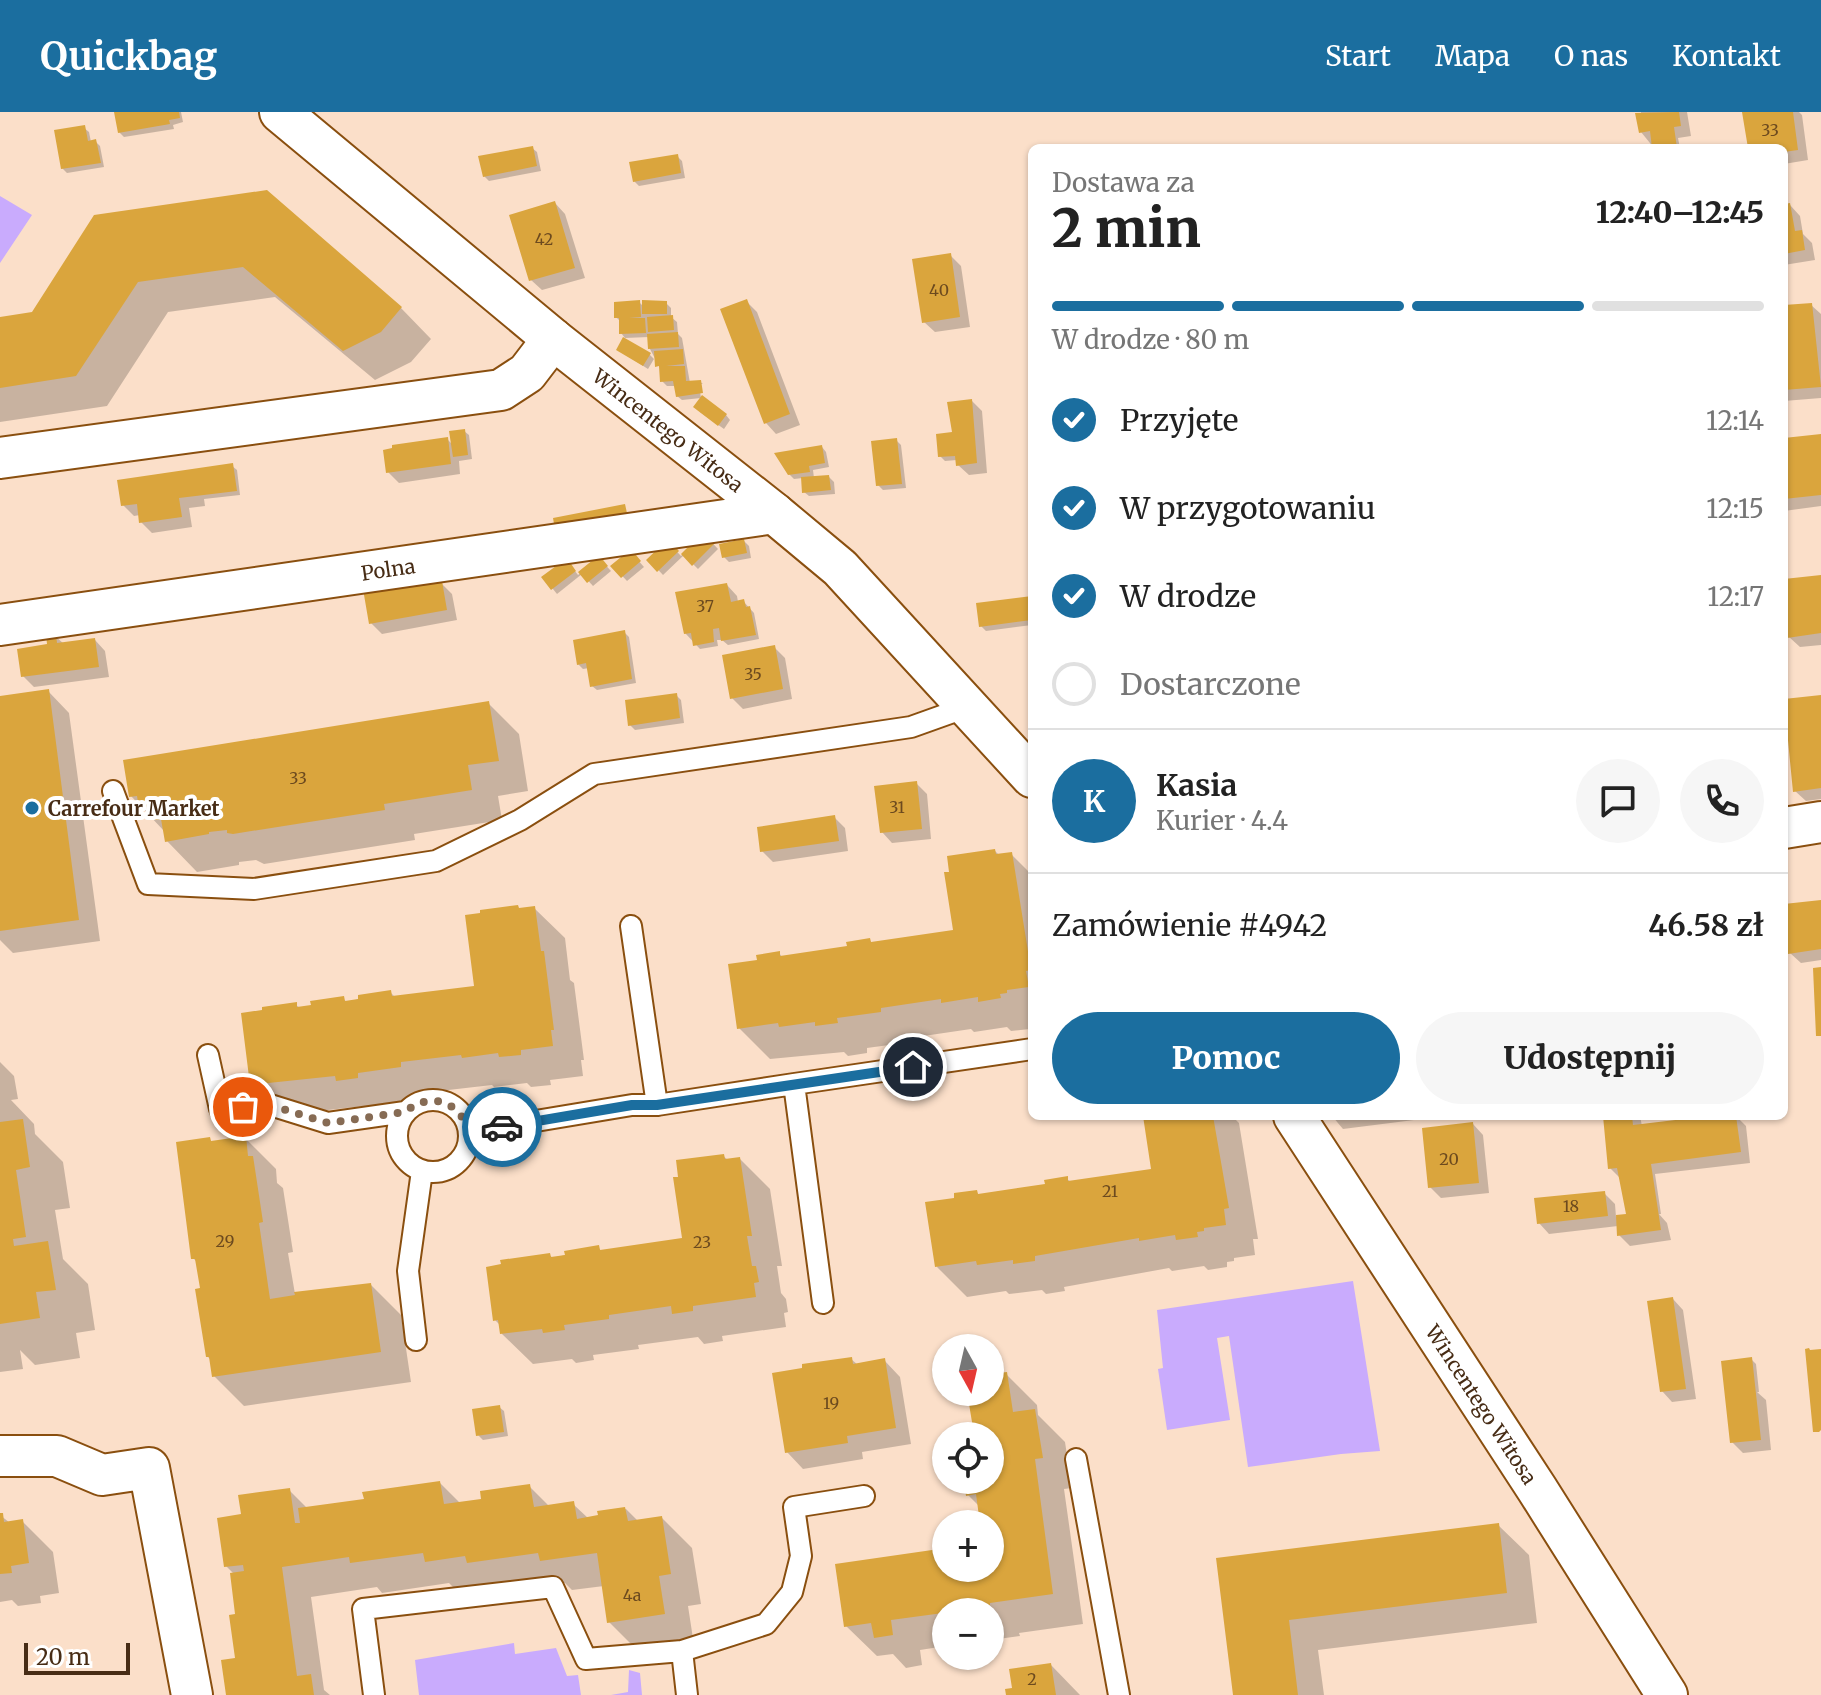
<!DOCTYPE html>
<html lang="pl">
<head>
<meta charset="utf-8">
<style>
  :root { --surface:#fff; --page:#f6f6f6; --text:#222; --muted:#767676; --line:#e0e0e0; --accent:#1b6e9f }
  body { margin:0; font-family:Merriweather,serif; background:var(--page); color:var(--text); height:100vh; display:flex; flex-direction:column; font-size:30px; white-space:nowrap }
  * { box-sizing:border-box; margin:0 }
  p { font-size:26px; color:var(--muted) }
  .icon { flex:none; width:44px; height:44px; fill:none; stroke:currentColor; stroke-width:2; stroke-linecap:round; stroke-linejoin:round }
  .map { position:relative; flex:1; overflow:hidden }
  .details { position:absolute; left:1028px; top:32px; width:760px; height:976px; display:flex; flex-direction:column; background:var(--surface); border-radius:12px; box-shadow:0 2px 6px #0004 }
  .details>* { flex:none }
  .needle { width:52px; rotate:172deg }
  .buttons { position:absolute; left:932px; top:1222px; display:grid; gap:16px }
  .buttons a { display:grid; place-items:center; width:72px; height:72px; border-radius:50%; background:var(--surface); box-shadow:0 2px 6px #0004; font-size:40px }
  .scale { position:absolute; left:24px; bottom:20px; width:106px; box-sizing:border-box; padding-left:8px; border:4px solid #472c15; border-top:0; font-size:22px; line-height:28px; white-space:nowrap; color:#472c15; -webkit-text-stroke:6px #fff; paint-order:stroke }
  .pin { position:absolute; display:grid; place-items:center; width:68px; height:68px; color:#fff; margin:-34px; border:4px solid #fff; border-radius:50%; box-shadow:0 2px 8px #0007 }
  .courier { position:absolute; display:grid; place-items:center; width:80px; height:80px; margin:-40px; border:6px solid #1b6e9f; border-radius:50%; background:#fff; color:#222; box-shadow:0 2px 10px #0007 }
  .head em { font-style:normal; font-weight:800 }
  .head div { display:flex; flex-direction:column-reverse }
  .head { display:flex; align-items:center; justify-content:space-between; height:136px; padding:0 24px }
  h1 { font-size:52px; font-weight:800; line-height:60px }
  .bar { display:grid; grid-template-columns:repeat(4,1fr); gap:12px 8px; align-content:center; height:96px; padding:0 24px }
  .bar i { height:10px; border-radius:6px; background:var(--line) }
  .bar .active { background:var(--accent) }
  .bar p { grid-column:span 4 }
  .line { display:flex; align-items:center; gap:20px; padding:0 24px; border-top:2px solid var(--line) }
  .line div { flex:1 }
  .round { display:grid; place-items:center; flex:none; width:84px; height:84px; border-radius:42px; background:var(--page) }
  ol { padding:0 24px; list-style:none }
  li { display:flex; align-items:center; gap:24px; height:88px }
  li p { margin-inline-start:auto }
  li .icon { padding:8px; border-radius:50%; background:var(--accent); color:#fff; stroke-width:4 }
  li:last-child { color:var(--muted) }
  li i { width:44px; height:44px; border:4px solid var(--line); border-radius:50% }
  .cta { display:flex; gap:16px; margin-top:auto; padding:16px 24px }
  .cta a { flex:1; height:92px; border-radius:48px; background:var(--accent); color:#fff; font-size:32px; font-weight:800; line-height:92px; text-align:center }
  .cta a+a { background:var(--page); color:var(--text) }
  header { display:flex; align-items:center; gap:48px; box-sizing:border-box; height:112px; padding:0 40px; background:var(--accent); color:#fff }
  header strong { font-size:38px }
  nav { display:flex; gap:44px; margin-inline-start:auto; font-size:28px }
  .map>svg:first-child { display:block }
  .green { fill:#c9abfd }
  .shadow { fill:#0003 }
  .building { fill:#daa53d }
  .lines { fill:none; stroke-linecap:round; stroke-linejoin:round }
  .service-casing { stroke:#8a4f0f; stroke-width:24 }
  .minor-casing { stroke:#8a4f0f; stroke-width:44 }
  .service { stroke:#fff; stroke-width:20 }
  .minor { stroke:#fff; stroke-width:40 }
  .done { stroke:#866b54; stroke-width:8; stroke-dasharray:0 14.4 }
  .route { stroke:#1b6e9f; stroke-width:10 }
  .poi-dot { fill:#1b6e9f; stroke:#fff; stroke-width:3 }
  .labels { text-anchor:middle; dominant-baseline:central; stroke-width:8; stroke-linejoin:round; paint-order:stroke }
  .number-label { font-size:16px; fill:#6c4a1f }
  .street-label { font-size:20px; fill:#472c15; stroke:#fff }
  .poi-label { font-size:20px; font-weight:bold; fill:#472c15; stroke:#fff; text-anchor:start }
</style>
</head>
<body>
<header>
<strong>Quickbag</strong>
<nav><a>Start</a><a>Mapa</a><a>O nas</a><a>Kontakt</a></nav>
</header>
<div class="map">
<svg width="1821" height="1583" viewBox="0 0 1821 1583">
  <rect width="100%" height="100%" fill="#fbdfc9"/>
  <path class="green" d="M0 84 32 103 0 151Z
    M1353 1169 1380 1339 1341 1342 1248 1355 1229 1224 1217 1226 1230 1308 1167 1318 1158 1257 1163 1256 1157 1198Z
    M514 1531 515 1542 556 1536 567 1564 578 1563 581 1583H419L415 1548Z
    M629 1558 640 1561 642 1583H611L628 1580Z"/>
  <path class="shadow" d="M116 0H181L183 10 173 13 174 17 124 25 119 20Z
    M1641 0H1687L1691 24 1678 26 1680 36H1654L1641 20Z
    M1744 0H1799L1802 3 1808 48 1784 52V36H1750Z
    M84 16 89 20 91 30 95 29 100 34 104 55 67 61 62 56Z
    M532 36 537 40 541 59 489 69 484 64Z
    M677 44 682 49 685 66 639 74 634 69Z
    M555 91 565 102 585 166 542 178 531 168Z
    M1790 93 1800 104 1803 122 1812 131 1815 148 1784 153V94Z
    M96 105 401 196 431 227 411 250 375 268 275 185 168 200 107 294 0 310V207L33 202Z
    M950 143 961 154 970 215 935 220 924 210Z
    M746 189 757 200 800 313 776 322 766 311Z
    M639 190 644 195 666 191 671 196V205L677 210 678 222 682 226 690 271 700 270 703 272H699L701 286 682 288 677 284 676 274H667L662 269 661 258 650 237 649 225 625 226 621 221V210L616 205Z
    M1811 193 1821 202V286L1784 289V195Z
    M618 238 650 243 654 247 648 257Z
    M972 289 982 299 987 361 969 363 958 353 957 348 945 349 940 344Z
    M700 300 726 303 730 308 724 317Z
    M464 319 469 323 472 347 459 349 460 362 399 371 388 360 447 327 453 333Z
    M1821 324V394L1784 399V328Z
    M896 328 901 333 906 376 883 378 878 373Z
    M822 335 826 340 829 355 813 358 814 366 829 365 834 370 835 382 809 384 804 380 803 366 794 367 789 362Z
    M232 354 237 358 240 383 204 387 205 394 189 396 192 415 152 421 141 410 140 403 134 404 123 393Z
    M704 422 718 437 698 457 684 443 663 463 649 448 668 430 681 444Z
    M744 429 749 434 751 446 729 450 724 445Z
    M630 439 644 455 627 469 613 454Z
    M599 446 611 459 593 474 582 462 557 482 544 466 571 454 578 463Z
    M1821 465V533L1800 535 1789 525 1787 508 1784 505V469Z
    M441 471 452 482 457 508 382 522 371 511 398 473 403 478Z
    M727 473 737 484 738 490 743 489 754 501 759 527 728 533 722 528H717L718 534 700 537 685 521Z
    M1032 486V513L986 519 981 514Z
    M624 520 629 525 636 571 597 578 592 574 589 556 583 557 578 552Z
    M55 524 64 532 95 528 105 539 109 565 34 575 23 564Z
    M774 535 785 546 792 587 743 597 732 586Z
    M48 579 69 601 100 829 13 841 0 828V586Z
    M676 583 681 588 684 611 635 618 630 613Z
    M1821 585V687L1806 689 1795 679Z
    M488 591 519 622 528 679 498 684 502 708 414 722 415 728 264 752 256 748 239 750V753L197 760 167 729 165 720 131 684Z
    M916 671 927 682 931 727 892 731 882 720Z
    M834 705 845 716 848 739 773 750 762 739Z
    M995 739 999 743 1011 742 1032 763 1030 917 1011 919 1007 915 974 920 971 917 910 926 911 930 867 936V941L848 944 844 940 770 947 739 916 759 850 779 841 783 846 849 836 869 828 873 832 955 820Z
    M1821 790V848L1801 851 1790 841 1784 794Z
    M534 796 565 826 570 868 574 871 584 948H581L583 964 550 968 551 973 531 975 527 971 494 975 492 973 431 980V985L387 991 388 996 368 998 364 994 283 1003 252 972 296 893 300 896 343 887 347 890 390 880 396 886 476 876Z
    M0 950 14 964 18 987 11 988 34 1012 35 1022 63 1050 70 1096 55 1098 63 1147 88 1172 95 1218 76 1221 80 1246 35 1253 20 1238 23 1257 0 1260Z
    M1145 1004H1232L1239 1011 1258 1127H1253L1255 1143 1234 1146V1149L1227 1150V1155L1208 1158 1204 1154 1172 1159 1169 1156 1064 1175 1065 1179 1046 1182 1042 1178 1009 1182 1006 1179 967 1185 937 1155 957 1087 976 1080 980 1084 1047 1074 1067 1067 1071 1070 1153 1059Z
    M1332 1004H1421L1422 1007 1343 1017Z
    M1525 1004H1549L1528 1007Z
    M1605 1004H1640L1642 1014 1736 1004 1746 1014 1750 1051 1655 1062 1661 1102H1659L1667 1111 1671 1128 1630 1134 1619 1123 1618 1114 1549 1122 1539 1111 1604 1081 1615 1092 1616 1105 1631 1103 1621 1067 1610 1056Z
    M1473 1012 1483 1023 1489 1081 1441 1086 1430 1075Z
    M245 1026 276 1057 277 1071 283 1076 293 1140 288 1141 295 1182 371 1173 401 1203 411 1270 244 1294 214 1264 211 1248 208 1245 198 1151 193 1146 210 1028 213 1031Z
    M723 1044 728 1048 740 1047 770 1077 782 1154H777L781 1181 786 1187 788 1200 784 1201 786 1215 722 1224 723 1229 704 1232 698 1225 638 1233 639 1237 593 1243 594 1248 576 1251 572 1247 533 1252 502 1222 501 1214 495 1208 549 1143 553 1146 598 1135 602 1140 684 1127Z
    M1673 1187 1683 1198 1696 1287 1672 1290 1662 1279Z
    M851 1247 858 1253 884 1248 900 1265 911 1332 862 1340 863 1347 803 1357 787 1340Z
    M1751 1247 1756 1252 1759 1280H1757L1766 1288 1771 1338 1743 1341 1732 1330Z
    M1006 1262 1037 1293 1038 1303 1065 1330 1072 1376 1064 1377 1083 1512 1019 1521 1020 1524 991 1528 994 1543 990 1544V1500H946V1534L920 1538 922 1553 906 1556 893 1542 877 1544 846 1514 946 1438V1456H990V1412H982L979 1394 968 1383 966 1368H990V1324H960L975 1317 969 1280H990V1264Z
    M499 1295 504 1299 508 1324 483 1328 478 1323Z
    M440 1371 460 1391 483 1388 529 1374 550 1395 573 1392 589 1407 600 1405 599 1401 626 1397 638 1409 662 1406 692 1436 701 1492 688 1494 694 1533 640 1541 609 1510 604 1474 572 1478 565 1471 499 1480H458L449 1471 382 1481 377 1475 311 1485 324 1578 330 1583H228L237 1547V1504L234 1462 226 1454 244 1403 289 1378 308 1397 366 1389Z
    M0 1403 10 1411 22 1409 53 1440 59 1481 40 1484 41 1491 18 1494 12 1488 0 1490Z
    M1498 1413 1529 1443 1537 1511 1318 1538 1324 1583H1235L1218 1448Z
    M1051 1553 1080 1583H1008L1014 1578Z"/>
  <path class="building" d="M114 0H179L180 6 169 8 170 12 118 21Z
    M1679 0 1681 14 1674 15 1677 36H1652L1650 19 1639 21 1635 1Z
    M1742 0H1793L1798 38 1784 40V36H1748Z
    M85 13 88 29 96 27 101 51 61 57 54 18Z
    M533 34 537 54 483 65 478 44Z
    M678 42 681 61 633 70 629 50Z
    M267 78 402 195 381 220 343 239 243 155 138 170 76 264 0 276V205L32 200 94 103Z
    M555 89 575 156 529 169 509 103Z
    M1790 91 1795 119 1802 118 1805 138 1784 142V92Z
    M951 141 960 205 922 211 912 147Z
    M747 187 790 302 764 312 720 197Z
    M640 188 641 205 629 206H645L646 221 619 222V206H614V190Z
    M642 188 667 189V202H642Z
    M1812 191 1821 275 1784 278V193Z
    M673 203 674 218 648 220 647 205Z
    M678 220 679 235 648 237 647 222Z
    M623 225 651 241 643 254 616 238Z
    M683 237 684 252 666 254H685L686 269 701 268 703 281 676 285 673 269 660 270 659 254 655 255 654 239Z
    M702 283 727 302 718 314 693 295Z
    M972 287 977 351 956 354 955 344 938 345 936 322 952 320 947 290Z
    M465 317 468 343 453 345 449 319Z
    M1821 322V383L1784 387V326Z
    M448 325 451 352 386 361 383 338 392 336V333Z
    M897 326 902 372 876 374 871 329Z
    M822 333 825 351 809 354 810 360 788 363 774 341Z
    M233 351 237 379 179 386 182 405 139 411 137 392 121 394 117 368Z
    M829 363 831 378 802 381 801 365Z
    M625 392 630 415 557 429 553 406Z
    M704 419 715 431 692 454 681 442Z
    M668 427 679 439 657 460 646 448Z
    M744 427 747 441 722 446 719 432Z
    M631 437 641 449 621 466 610 454Z
    M599 443 608 454 587 471 578 460Z
    M567 446 576 459 551 478 541 465Z
    M1821 463V521L1787 526 1784 467Z
    M442 469 447 498 369 512 363 477 399 470 400 476Z
    M727 471 731 490 744 487 746 495 750 494 756 523 721 529 719 516 713 517 714 530 693 534 691 521 684 522 675 480Z
    M1032 484V508L979 515 976 491Z
    M625 518 632 567 590 575 586 551 577 553 573 528Z
    M56 522 57 531 95 526 99 555 21 565 17 537 47 532 46 523Z
    M775 533 783 577 730 587 722 543Z
    M49 577 79 808 0 819V584Z
    M677 581 680 606 628 614 625 588Z
    M1821 583V676L1793 680 1784 587Z
    M489 589 499 649 468 653 472 678 384 692 385 698 233 722 227 721V718L209 720V722L165 730 161 707 155 708 153 694 139 696 137 684 129 685 123 648Z
    M917 669 922 717 880 721 874 674Z
    M835 703 839 729 760 740 757 715Z
    M995 737 996 742 1012 740 1031 858 1026 859 1029 875 1007 878V881L1000 882 1001 886 978 890V885L941 891V887L881 896V900L837 906 838 911 815 914V910L779 915 778 911 737 917 728 852 757 848 756 843 780 839V844L847 834 846 830 870 826 871 830 953 818 944 760H949L947 744Z
    M1821 788V837L1788 842 1784 792Z
    M518 793 519 796 535 794 541 839H544L554 918H551L553 934 521 938V943L499 945 498 941 462 946 461 943 401 950V955L358 961V966L336 969 335 964 250 973 241 901 262 898V895L297 890V895L311 893 310 889 344 884 345 889 358 887V883L391 878 392 884 474 874 465 803 480 801V798Z
    M1821 855V924H1816L1813 856Z
    M1143 1004H1213L1229 1096 1224 1097 1226 1113 1204 1116V1119L1197 1120 1198 1125 1176 1128 1175 1123 1139 1129V1126L1035 1144V1149L1013 1152V1148L977 1153 976 1149 935 1155 925 1090 954 1086V1081L977 1078 978 1082 1045 1072 1044 1068 1068 1064V1069L1151 1057Z
    M1603 1004H1632L1633 1013 1709 1004H1736L1741 1040 1651 1052 1661 1118 1617 1124 1616 1103 1626 1102 1617 1056 1608 1057Z
    M23 1007 30 1055 16 1058 26 1125 13 1127 14 1134 48 1129 56 1178 36 1180 40 1206 0 1212V1010Z
    M1473 1010 1479 1071 1428 1076 1422 1016Z
    M246 1024 248 1044H253L263 1110 259 1111 270 1187 295 1183 294 1180 371 1171 381 1240 212 1265 209 1245H206L195 1177 200 1176 195 1147H191L176 1030 210 1025 211 1029Z
    M724 1042 725 1047 740 1045 752 1124H747L752 1154H756L759 1170 754 1171 756 1185 693 1194V1199L672 1202 671 1194 609 1203V1207L564 1213 565 1218 543 1221 542 1217 500 1222 498 1208 493 1209 486 1155 501 1152 500 1148 550 1141 551 1145 565 1143 564 1139 599 1133 600 1138 682 1126 673 1065H678L676 1048Z
    M1605 1079 1608 1104 1537 1112 1534 1086Z
    M1673 1185 1686 1277 1660 1280 1647 1189Z
    M1809 1236 1810 1238 1821 1237V1318L1819 1320H1813L1805 1237Z
    M852 1245 853 1252 885 1246 896 1316 847 1324 848 1331 785 1341 772 1261 802 1256V1252Z
    M1752 1245 1761 1328 1730 1331 1721 1249Z
    M1007 1260 1013 1300 1035 1297 1043 1346 1035 1347 1053 1482 990 1491V1493L962 1500H946V1506L943 1501 891 1508 893 1523 874 1526 871 1511 844 1515 835 1452 946 1436V1456H990V1412H980L976 1382 966 1384 964 1368H990V1324H958V1318L973 1316 967 1280H990V1262Z
    M500 1293 504 1320 476 1324 472 1297Z
    M440 1369 444 1392 481 1387 480 1379 530 1372 534 1395 574 1389 577 1407 598 1403 597 1399 625 1395 628 1409 662 1404 671 1462 659 1464 665 1502 607 1511 597 1441 540 1449 538 1441 467 1451 465 1444 425 1450 423 1441 350 1451 349 1445 282 1455 297 1564 311 1562 314 1583H226L221 1548 235 1546 229 1503 235 1502 230 1461 244 1459 243 1453 224 1455 217 1406 241 1402 238 1383 290 1376 295 1411H300L298 1396 364 1387 362 1380Z
    M0 1401H3L4 1410 23 1407 29 1451 11 1454 12 1461 0 1462Z
    M1499 1411 1507 1481 1289 1508 1298 1583H1233L1216 1446Z
    M1051 1551 1056 1583H1006L1005 1577 1012 1576 1009 1557Z"/>
  <g class="lines">
    <g class="service-casing">
      <path id="service" d="M113 679 148 772 254 777 436 749 520 708 594 662 911 615 967 595
        M631 814 657 993
        M208 943 220 997 267 992 328 1011 405 1000
        M397 1024a36 36 0 1 1 72 0a36 36 0 1 1-72 0Z
        M469 1020 632 993H657L794 972
        M823 1191 794 972 1032 937
        M416 1228 408 1159 422 1059
        M1076 1347 1119 1583
        M682 1539 687 1583
        M374 1583 363 1497 553 1475 586 1547 682 1539 766 1512 792 1480 801 1444 794 1395 864 1384"/>
    </g>
    <g class="minor-casing">
      <g id="minor">
        <path id="s1" d="M280 0 553 227 774 401 840 456 1032 665"/>
        <path d="M0 346 501 278 527 261 553 227"/>
        <path id="s2" d="M0 513 774 401"/>
        <path d="M1784 716 1821 710"/>
        <path id="s3" d="M1294 1004 1537 1377 1667 1583"/>
        <path d="M0 1344H57L102 1363 149 1356 192 1583"/>
      </g>
    </g>
    <use href="#service" class="service"/>
    <use href="#minor" class="minor"/>
  </g>
  <g class="lines">
    <path class="done" d="M243 995 267 992 328 1011 405 1000C430 979 460 989 469 1020L502 1015"/>
    <path class="route" d="M502 1015 632 993H657L913 955"/>
  </g>
  <circle class="poi-dot" cx="32" cy="696" r="8"/>
  <g class="labels">
    <g class="number-label">
      <text x="1770" y="18">33</text>
      <text x="544" y="127">42</text>
      <text x="939" y="178">40</text>
      <text x="705" y="494">37</text>
      <text x="753" y="562">35</text>
      <text x="298" y="666">33</text>
      <text x="897" y="695">31</text>
      <text x="1449" y="1047">20</text>
      <text x="1110" y="1079">21</text>
      <text x="1571" y="1094">18</text>
      <text x="225" y="1129">29</text>
      <text x="702" y="1130">23</text>
      <text x="831" y="1291">19</text>
      <text x="632" y="1483">4a</text>
      <text x="1032" y="1567">2</text>
    </g>
    <g class="street-label">
      <text stroke="none"><textPath href="#s1" startOffset="502">Wincentego Witosa</textPath></text>
      <text stroke="none"><textPath href="#s2" startOffset="392">Polna</textPath></text>
      <text stroke="none"><textPath href="#s3" startOffset="344">Wincentego Witosa</textPath></text>
    </g>
    <g class="poi-label">
      <text x="48" y="696">Carrefour Market</text>
    </g>
  </g>
</svg>
<div class="buttons">
<a><svg class="needle" viewBox="-14 -14 28 28"><path d="M0-13l5 13h-10z" fill="#e53935"/><path d="M0 13l5-13h-10z" fill="#767676"/></svg></a>
<a><svg class="icon" aria-label="locate" viewBox="0 0 24 24"><circle cx="12" cy="12" r="6"/><path d="M12 2v4M12 18v4M2 12h4M18 12h4"/></svg></a>
<a>+</a>
<a>−</a>
</div>
<div class="scale">20 m</div>
<div class="pin" style="left:243px;top:995px;background:#ea580c"><svg class="icon" aria-label="bag" viewBox="0 0 24 24"><path d="M5 8h14l-1 12H6zM9 8a3 3 0 0 1 6 0"/></svg></div>
<div class="pin" style="left:913px;top:955px;background:#1f2937"><svg class="icon" aria-label="home" viewBox="0 0 24 24"><path d="M3 11l9-7 9 7M6 9v11h12V9"/></svg></div>
<div class="courier" style="left:502px;top:1015px"><svg class="icon" aria-label="car" viewBox="0 0 24 24"><path d="M5 17H2v-5l4-1 3-4h7l3 4 3 1v5h-3M9 17h6M6 11h13"/><circle cx="7" cy="17" r="2"/><circle cx="17" cy="17" r="2"/></svg></div>
<section class="details">
<div class="head"><div><h1>2 min</h1><p>Dostawa za</p></div><em>12:40–12:45</em></div>
<div class="bar"><i class="active"></i><i class="active"></i><i class="active"></i><i></i><p>W drodze · 80 m</p></div>
<ol>
<li><svg class="icon" aria-label="check" viewBox="0 0 24 24"><path d="M5 12l5 5 9-10"/></svg>Przyjęte<p>12:14</p></li>
<li><svg class="icon" aria-label="check" viewBox="0 0 24 24"><path d="M5 12l5 5 9-10"/></svg>W przygotowaniu<p>12:15</p></li>
<li><svg class="icon" aria-label="check" viewBox="0 0 24 24"><path d="M5 12l5 5 9-10"/></svg>W drodze<p>12:17</p></li>
<li><i></i>Dostarczone</li>
</ol>
<div class="line" style="height:144px"><b class="round" style="background:var(--accent);color:#fff">K</b><div><b>Kasia</b><p>Kurier · 4.4</p></div><a class="round"><svg class="icon" aria-label="chat" viewBox="0 0 24 24"><path d="M4 5h16v11H9l-5 4z"/></svg></a><a class="round"><svg class="icon" aria-label="phone" viewBox="0 0 24 24"><path d="M5 4h4l2 5-3 2q2 4 5 5l2-3 5 2v4C11 20 4 13 5 4z"/></svg></a></div>
<div class="line" style="height:104px"><div>Zamówienie #4942</div><b>46.58 zł</b></div>
<div class="cta"><a>Pomoc</a><a>Udostępnij</a></div>
</section>
</div>
</body>
</html>
